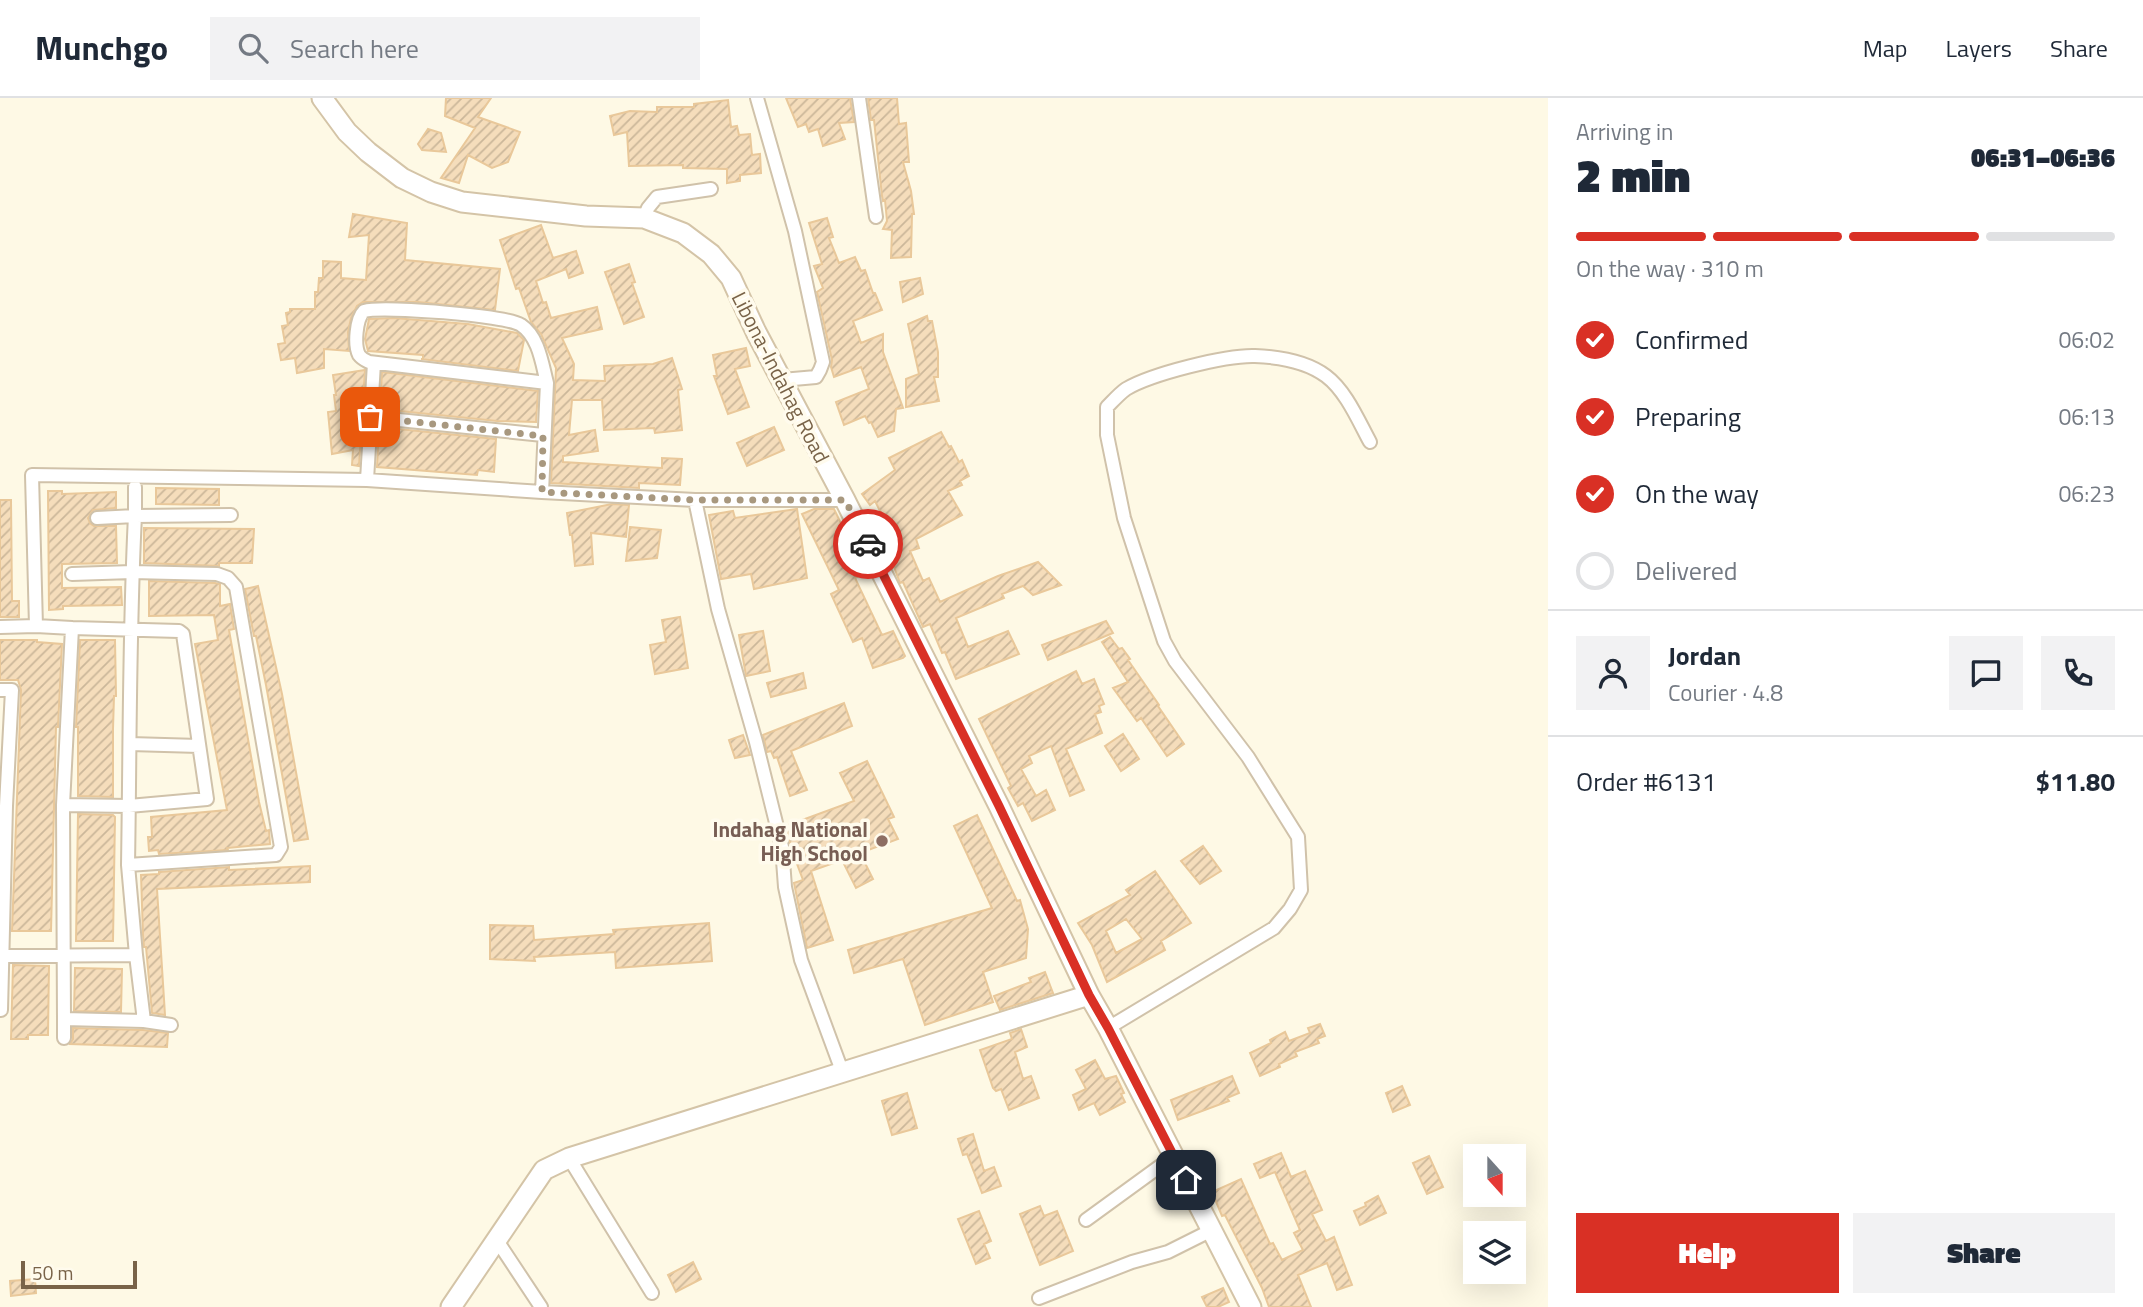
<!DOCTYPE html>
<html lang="en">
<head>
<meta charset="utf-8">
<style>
  :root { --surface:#fff; --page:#f2f2f3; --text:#1f2937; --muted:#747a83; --line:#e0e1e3; --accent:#d93025 }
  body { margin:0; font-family:"Titillium Web",sans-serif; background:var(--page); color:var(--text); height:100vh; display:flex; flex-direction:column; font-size:26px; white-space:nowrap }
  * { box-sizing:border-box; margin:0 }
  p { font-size:23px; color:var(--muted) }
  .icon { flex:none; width:38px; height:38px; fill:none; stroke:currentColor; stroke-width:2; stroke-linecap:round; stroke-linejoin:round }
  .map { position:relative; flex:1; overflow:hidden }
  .details { display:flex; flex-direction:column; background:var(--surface); width:595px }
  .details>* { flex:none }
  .needle { width:46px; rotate:159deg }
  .tools { position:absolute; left:1463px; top:1046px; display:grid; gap:14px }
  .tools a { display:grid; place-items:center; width:63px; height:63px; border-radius:0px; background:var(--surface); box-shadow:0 7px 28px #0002; font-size:35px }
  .scale { position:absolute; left:21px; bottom:18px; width:116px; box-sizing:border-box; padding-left:7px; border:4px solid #796348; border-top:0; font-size:19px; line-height:24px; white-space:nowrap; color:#796348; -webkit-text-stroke:5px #fffbed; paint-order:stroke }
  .pin { position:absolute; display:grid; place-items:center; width:60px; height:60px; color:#fff; margin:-30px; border-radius:14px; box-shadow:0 4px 10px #0006 }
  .courier { position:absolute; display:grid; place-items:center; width:70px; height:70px; margin:-35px; border:5px solid #d93025; border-radius:50%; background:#fff; color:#222; box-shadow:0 2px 9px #0007 }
  .summary em { font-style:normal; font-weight:800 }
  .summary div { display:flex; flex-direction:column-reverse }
  .summary { display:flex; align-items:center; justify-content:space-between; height:119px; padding:0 28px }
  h1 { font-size:46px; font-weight:800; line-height:52px }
  .bar { display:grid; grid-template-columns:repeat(4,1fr); gap:10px 7px; align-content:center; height:84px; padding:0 28px }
  .bar i { height:9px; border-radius:5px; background:var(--line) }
  .bar .active { background:var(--accent) }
  .bar p { grid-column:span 4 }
  .line { display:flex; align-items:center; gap:18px; padding:0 28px; border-top:2px solid var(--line) }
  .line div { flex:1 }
  .round { display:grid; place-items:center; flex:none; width:74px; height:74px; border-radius:0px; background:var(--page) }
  ol { padding:0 28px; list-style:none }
  li { display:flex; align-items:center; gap:21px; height:77px }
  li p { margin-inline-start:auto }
  li .icon { padding:7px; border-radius:50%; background:var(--accent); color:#fff; stroke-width:4 }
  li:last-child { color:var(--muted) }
  li i { width:38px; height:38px; border:4px solid var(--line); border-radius:50% }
  .cta { display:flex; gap:14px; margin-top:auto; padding:14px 28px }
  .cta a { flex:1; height:80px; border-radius:0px; background:var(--accent); color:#fff; font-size:28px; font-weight:800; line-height:80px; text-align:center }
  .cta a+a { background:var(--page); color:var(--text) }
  header { display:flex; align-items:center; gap:42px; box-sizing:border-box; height:98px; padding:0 35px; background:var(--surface); border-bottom:2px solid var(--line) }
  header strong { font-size:33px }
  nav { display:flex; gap:38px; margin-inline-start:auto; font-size:24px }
  .search { width:490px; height:63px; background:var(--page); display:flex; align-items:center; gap:18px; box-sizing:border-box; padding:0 24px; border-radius:0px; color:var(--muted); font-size:26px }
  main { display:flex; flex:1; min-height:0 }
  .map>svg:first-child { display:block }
  .building { fill:url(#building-hatch); stroke:#e9c89a; stroke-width:2; fill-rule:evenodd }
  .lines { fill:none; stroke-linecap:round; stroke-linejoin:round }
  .minor-casing { stroke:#d0c2aa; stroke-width:16 }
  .secondary-casing { stroke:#d4c4a7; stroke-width:23 }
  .minor { stroke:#fff; stroke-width:12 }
  .secondary { stroke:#fff; stroke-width:19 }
  .done { stroke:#a8987f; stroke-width:7; stroke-dasharray:0 12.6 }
  .route { stroke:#d93025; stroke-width:9 }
  .education-dot { fill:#8d6e63; stroke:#fffbed; stroke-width:2.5 }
  .labels { text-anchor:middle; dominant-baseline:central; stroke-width:7; stroke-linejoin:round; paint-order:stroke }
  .street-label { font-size:21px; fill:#796348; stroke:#fffbed }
  .education-label { font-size:21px; font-weight:bold; fill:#785e54; stroke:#fffbed; text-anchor:end }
</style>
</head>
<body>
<header>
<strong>Munchgo</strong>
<div class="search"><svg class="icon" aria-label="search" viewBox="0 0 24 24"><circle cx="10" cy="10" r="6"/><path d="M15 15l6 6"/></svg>Search here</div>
<nav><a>Map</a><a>Layers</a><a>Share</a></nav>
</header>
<main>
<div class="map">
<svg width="1548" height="1209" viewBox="0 0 1548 1209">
  <defs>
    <pattern id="building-hatch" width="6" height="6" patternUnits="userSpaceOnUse" patternTransform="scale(1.75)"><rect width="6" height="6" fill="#f5ddbb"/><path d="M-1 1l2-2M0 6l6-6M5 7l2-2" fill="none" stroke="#cbb79a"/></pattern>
  </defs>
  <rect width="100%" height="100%" fill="#fef9e5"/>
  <path class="building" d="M446 0H491L478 19 520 34 508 64 492 70 468 57 459 85 441 80 475 30 445 18Z
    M786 0H850L854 24 839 25 845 41 823 48 818 31 809 34 806 26 798 29Z
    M868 0H897L899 26 906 25 909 64H903L911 93 914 116H912L911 159 891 160 892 132 883 131 887 123 885 102 883 103 882 98 874 22H871Z
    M728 2 731 29 737 28 739 37 750 36 752 57 760 56 761 75 740 77V83L727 85V71L683 70V67L629 68 627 34 614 37 610 18 630 13 657 14V9H694V6Z
    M428 31 441 35 446 54 422 52 418 46Z
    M353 116 407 125 405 162 500 171 495 212 418 204H363L357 208 351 220 348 234 349 253 324 251V270L297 275 295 260 281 262 278 246 285 245 282 228 288 227 286 215 290 214V211H315V194H318L319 180H323V163L341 164V180L366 182 369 137 349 139Z
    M827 120 833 139 829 140 839 165 855 159 861 173 865 172 873 195H875L882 212 853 223 861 245 883 236V254L903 310 896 311 894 333 878 339 871 324 869 325 865 318 844 327 836 304 869 291 861 269 834 279 831 269 832 262 817 194 823 190 814 168 822 166 809 125Z
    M541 127 553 160 576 153 583 175 569 180 566 171 536 183 543 205 546 204 551 220 597 209 602 231 562 240 574 266 573 282 605 283 604 268 653 266 672 260 682 291 678 292 682 332 655 335 654 330 604 332 602 302H572L569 337 595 332 598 353 563 358V364L662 370V360L682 361 680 387 639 385V390L551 385 556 270 541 236 531 224 519 190 516 191 500 142Z
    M629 166 635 184 632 185 644 219 624 226 605 174Z
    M920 180 923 196 903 204 900 184Z
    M927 218 928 223H932L938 254V279H934L939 303 906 309V281L919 276 908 226Z
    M394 220 468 226 517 235 524 242 518 273 421 261H423V257L368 253 365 241 369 221Z
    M746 250 750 268 735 271 749 309 728 316 714 278H717L713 257Z
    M365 272 359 368 352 367 353 352 332 356 328 314 336 313 334 297H336L333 277Z
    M382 274 538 293 536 324 497 323 380 311Z
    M379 329 496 341 494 374 478 372 477 377 377 369Z
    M774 329 784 352 747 368 737 345Z
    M941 334 949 349 951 348 959 364 962 362 969 378 960 383 962 387 948 393 962 417 916 441 919 450 910 453 923 483 929 480 940 504 998 478 1038 464 1061 487 1033 497 1023 488 1002 496 1004 500 956 520 968 549 1008 533 1019 556 956 581 945 554 942 555 930 526 923 529 903 484 900 485 891 461 889 462 882 448 895 443 875 403 870 407 862 396 895 372 889 360Z
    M156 390 219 391V407L156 406Z
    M48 393H62V396L116 394V410L93 412 88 420 90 425 94 428H116L117 465 62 466V490L121 489 122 507 63 508V511L49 512Z
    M0 402H11L12 503H19V519H0Z
    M612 406 629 407 626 439 591 435 593 466 575 468 572 437H570L567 415Z
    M797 411 807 480 754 491 751 476 721 481 709 417 733 413 735 420Z
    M814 411H834L865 475 855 480 882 537 893 533 905 558 903 560 873 570 862 540 853 544 831 496 839 492 802 416Z
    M630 429 661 432 657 460 626 463Z
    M144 430 254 431 252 465H219V468L144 465Z
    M149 483 215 485 220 486V508L230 506 234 531 229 532 259 704 266 733 269 732 270 746 227 750 228 752 159 756 158 752 149 753 148 739H152L151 719 227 712 195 546 218 542 214 517 149 518Z
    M258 488 282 596 308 741 294 743 266 587 256 538H254L252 528 245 491Z
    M680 519 688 570 655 576 650 547 666 544 662 522Z
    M1106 523 1113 535 1048 562 1042 547Z
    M763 533 770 573 746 578 739 537Z
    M1110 539 1119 551 1122 550 1130 561 1128 562 1159 607 1158 608 1184 646 1167 658 1141 620 1137 623 1113 590 1128 584 1102 544Z
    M0 542H37V544L62 546 58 629H56L51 833H12L21 592 18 582H0Z
    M80 542H115L116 598H114L113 631V699L78 698V629H76Z
    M1076 573 1082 586 1094 581 1104 606 1099 608 1101 614 1095 616 1102 635 1066 651 1084 692 1070 698 1051 648 1029 658 1032 665 1021 671 1036 698 1046 692 1055 712 1032 723 1023 705 1018 708 1008 690 1011 688 979 621Z
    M803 575 806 590 771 599 767 585Z
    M844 605 852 628 791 653 807 692 790 698 777 659 774 660 771 653 767 654 763 637Z
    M1123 636 1139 661 1121 673 1105 648Z
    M743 637 750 657 735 660 729 642Z
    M867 663 894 719 888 721 898 741 860 755 873 781 856 790 842 762 811 773 833 842 807 850 794 785 803 782 791 750 786 728 854 703 840 675Z
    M78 716 113 717 115 719 113 843H76Z
    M977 717 1017 803 1020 802 1028 831 1026 860 983 874 993 904 925 927 903 861 854 875 848 852 992 810 954 728Z
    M1203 748 1221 773 1200 786 1181 763Z
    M310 768V784L157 791 165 917 152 915 146 849H144L143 837 141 777 159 776V774L229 769V772Z
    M1155 773 1191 825 1161 843 1165 852 1107 884 1092 847 1078 825 1130 797 1126 792ZM1126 821 1142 841 1116 855 1106 833Z
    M709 825 712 863 616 870 615 854 534 859 535 863 490 861V827L533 828 534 842 614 836 613 832Z
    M13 867 49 868 48 937H28V941H11Z
    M75 870 122 871 121 914 74 913Z
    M1045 874 1053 895 1000 912 994 898 1031 884 1029 880Z
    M1320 926 1325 938 1317 941 1319 945 1295 954 1297 958 1279 966 1280 969 1260 978 1250 955 1271 945 1270 942 1285 934 1289 943 1310 935 1308 930Z
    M73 930 143 932 168 935 167 949 70 946 73 941Z
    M1021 931 1027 949 1015 954 1023 981 1031 978 1039 1000 1009 1012 1001 991 996 993 993 990 980 952 1012 941 1010 935Z
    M1095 962 1105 981 1116 978 1124 995 1121 996 1125 1004 1100 1017 1094 1005 1079 1012 1073 997 1086 991 1076 972Z
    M1232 978 1239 995 1227 1000 1229 1003 1178 1022 1171 1002Z
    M1402 988 1410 1007 1393 1014 1386 995Z
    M907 995 917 1030 892 1037 882 1003Z
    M973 1036 984 1073 994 1069 1001 1088 982 1095 967 1056 963 1057 958 1041Z
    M1281 1055 1291 1079 1305 1073 1322 1112 1312 1116 1326 1143 1334 1139 1352 1187 1337 1192 1327 1165 1298 1177 1311 1209H1269L1262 1190 1225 1117 1222 1118 1212 1094 1241 1081 1270 1146 1273 1145 1282 1162 1303 1152 1294 1135 1300 1132 1275 1074 1260 1080 1254 1066Z
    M1429 1058 1443 1089 1427 1096 1413 1065Z
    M1378 1098 1386 1115 1360 1127 1354 1113 1366 1108 1365 1105Z
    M1040 1108 1044 1118 1057 1113 1073 1153 1040 1167 1020 1116Z
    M979 1113 991 1143 984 1146 990 1160 976 1166 958 1121Z
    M693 1164 701 1181 676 1194 668 1177Z
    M35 1181 36 1195 11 1198 10 1183Z
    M1223 1190 1229 1204 1218 1209H1207L1202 1199Z"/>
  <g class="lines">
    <g class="minor-casing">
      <path id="minor" d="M757 0 795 133 823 264 820 272 816 279 782 282
        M859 0 876 119
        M644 120 648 110 657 99 711 91
        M370 319 543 337
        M367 382 374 265
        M542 394 547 285 369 264C365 262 362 261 359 257 354 247 356 221 364 213 383 208 505 217 521 227 539 239 542 266 547 285
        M695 402 718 511 756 644 782 749 785 789 801 862 842 973
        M97 420 135 418V389
        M72 476 132 474 217 476 228 480 236 489 281 749 276 757 128 767C130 651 129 534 135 418L231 417
        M0 529 36 528
        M72 530 36 528 32 377 367 382 542 394 695 402H845
        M0 592H12L6 708 1 912
        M130 646 199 648
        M63 707 129 708 207 701 183 536 179 533 72 530 63 707 64 921 144 923 171 927
        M128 767 136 857
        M0 858 136 857 144 923
        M64 921V940
        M1108 930 1274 830 1290 811 1301 792 1298 739 1248 659 1175 563 1164 543 1124 420 1107 337V309C1113 303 1119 296 1126 291 1151 276 1226 257 1255 258 1279 259 1306 263 1326 278 1346 293 1358 322 1370 344
        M569 1060 652 1195
        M1086 1122 1174 1058
        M496 1141 541 1209
        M1039 1200 1132 1164 1168 1154 1212 1132"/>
    </g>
    <g class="secondary-casing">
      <path id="secondary" d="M322 0 347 34 368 54 402 80 431 94 462 104 586 118 644 120 683 135 711 156 731 180 756 234 845 402 999 708 1089 897 1108 930 1251 1209
        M451 1209 544 1072 569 1060 1089 897"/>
    </g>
    <use href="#minor" class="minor"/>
    <use href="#secondary" class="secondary"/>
  </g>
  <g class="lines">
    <path class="done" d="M370 319 543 338 542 394 695 402H845L868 446"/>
    <path class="route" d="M868 446 999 708 1089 897 1108 930 1186 1082"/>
  </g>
  <circle class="education-dot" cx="882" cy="743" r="7"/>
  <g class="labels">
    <g class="street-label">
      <text transform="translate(781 279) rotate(63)">Libona-Indahag Road</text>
    </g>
    <g class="education-label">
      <text x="868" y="731">Indahag National<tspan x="868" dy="24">High School</tspan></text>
    </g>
  </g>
</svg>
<div class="tools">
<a><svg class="needle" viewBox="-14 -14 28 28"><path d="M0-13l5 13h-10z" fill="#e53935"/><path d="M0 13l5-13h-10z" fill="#747a83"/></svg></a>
<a><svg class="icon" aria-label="layers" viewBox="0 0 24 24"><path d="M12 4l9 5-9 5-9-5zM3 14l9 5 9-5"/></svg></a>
</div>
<div class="scale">50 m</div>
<div class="pin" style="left:370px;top:319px;background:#ea580c"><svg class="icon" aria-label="bag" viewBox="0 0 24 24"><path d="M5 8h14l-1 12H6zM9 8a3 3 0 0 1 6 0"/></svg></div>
<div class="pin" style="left:1186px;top:1082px;background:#1f2937"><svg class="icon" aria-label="home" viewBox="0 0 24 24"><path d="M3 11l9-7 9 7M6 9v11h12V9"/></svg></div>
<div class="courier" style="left:868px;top:446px"><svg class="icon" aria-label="car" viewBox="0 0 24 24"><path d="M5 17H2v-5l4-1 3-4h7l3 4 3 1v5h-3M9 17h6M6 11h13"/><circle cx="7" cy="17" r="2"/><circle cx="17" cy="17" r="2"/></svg></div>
</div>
<section class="details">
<div class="summary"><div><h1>2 min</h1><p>Arriving in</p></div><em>06:31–06:36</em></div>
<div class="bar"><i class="active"></i><i class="active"></i><i class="active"></i><i></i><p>On the way · 310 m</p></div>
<ol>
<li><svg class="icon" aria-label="check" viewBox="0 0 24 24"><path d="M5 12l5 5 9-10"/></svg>Confirmed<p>06:02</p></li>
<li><svg class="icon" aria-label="check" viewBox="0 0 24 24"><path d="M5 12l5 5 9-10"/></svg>Preparing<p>06:13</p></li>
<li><svg class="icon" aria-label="check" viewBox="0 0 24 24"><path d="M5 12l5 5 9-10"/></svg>On the way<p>06:23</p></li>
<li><i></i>Delivered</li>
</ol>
<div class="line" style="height:126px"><a class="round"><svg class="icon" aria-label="person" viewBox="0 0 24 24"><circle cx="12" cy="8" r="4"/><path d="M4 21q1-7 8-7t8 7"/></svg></a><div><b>Jordan</b><p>Courier · 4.8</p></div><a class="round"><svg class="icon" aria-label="chat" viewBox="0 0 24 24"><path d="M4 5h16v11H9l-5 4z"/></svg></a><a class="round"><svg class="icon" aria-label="phone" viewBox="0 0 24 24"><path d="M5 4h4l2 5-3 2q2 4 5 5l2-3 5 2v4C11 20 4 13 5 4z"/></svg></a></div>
<div class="line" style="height:91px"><div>Order #6131</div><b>$11.80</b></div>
<div class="cta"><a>Help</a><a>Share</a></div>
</section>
</main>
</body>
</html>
